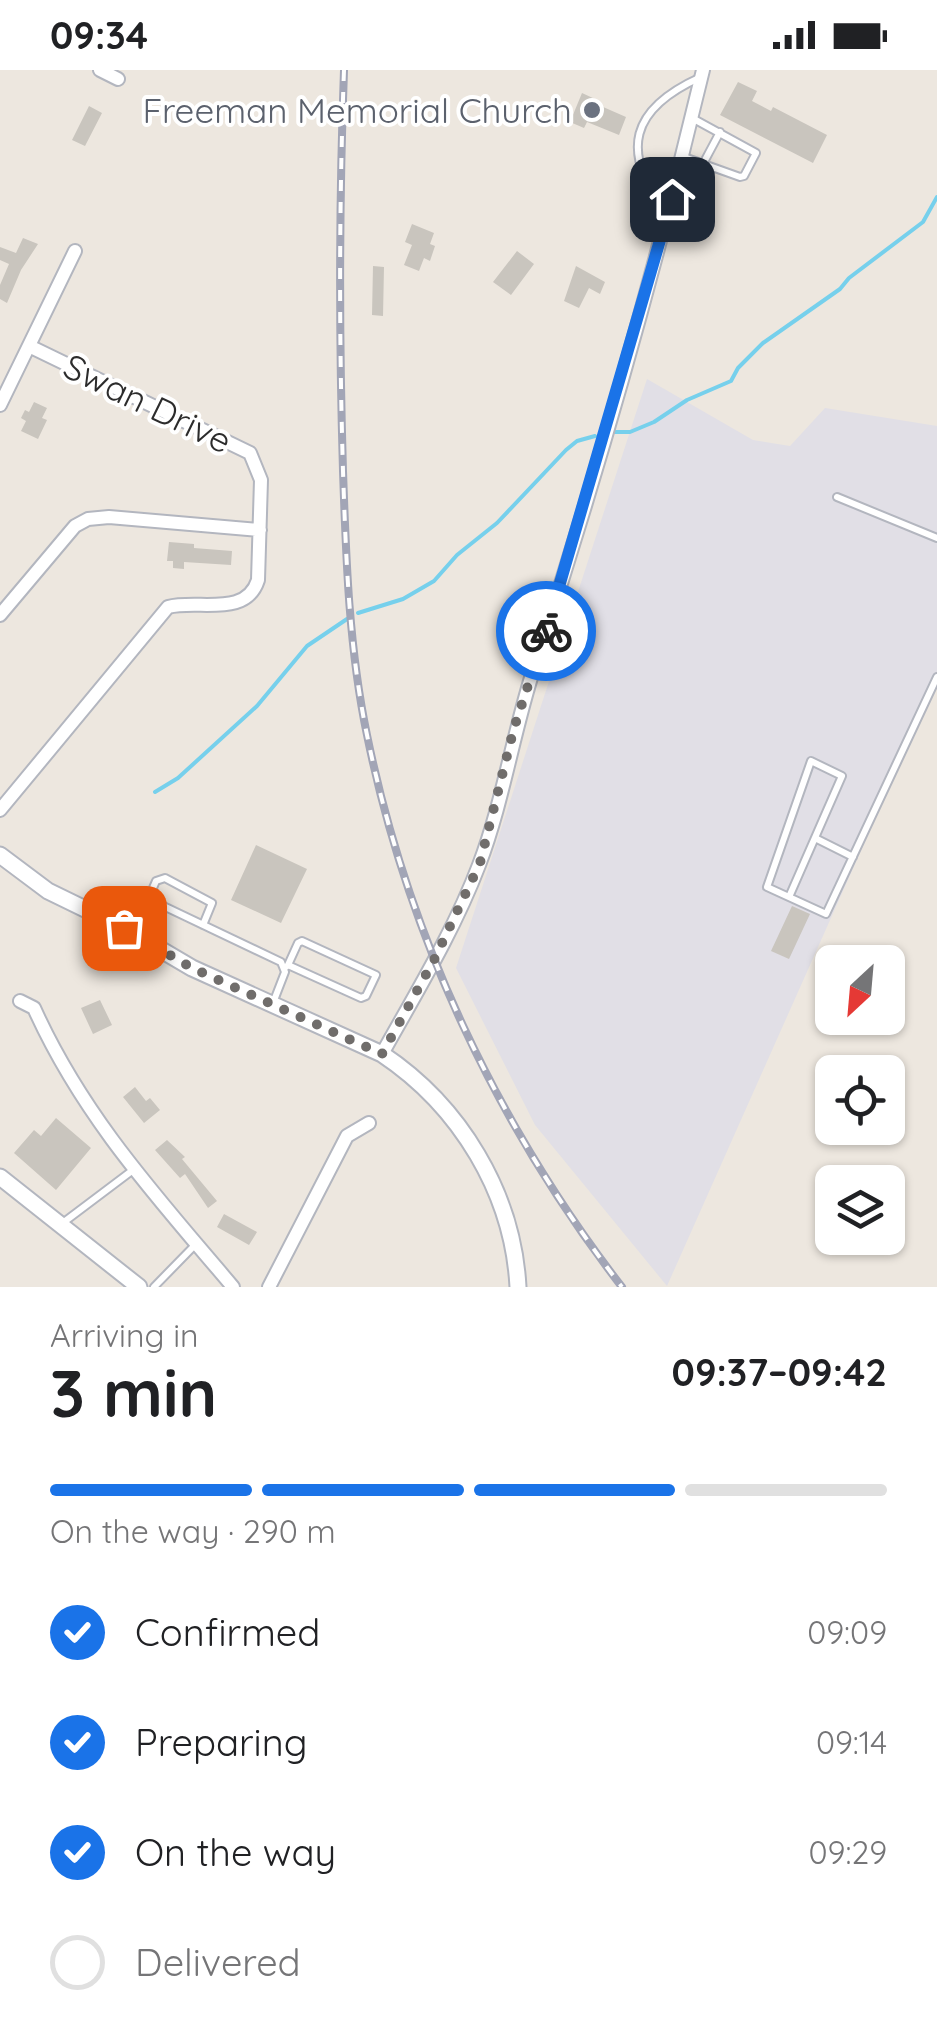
<!DOCTYPE html>
<html lang="en">
<head>
<meta charset="utf-8">
<style>
  :root { --surface:#fff; --page:#f6f6f6; --text:#202124; --muted:#757577; --line:#e0e0e0; --accent:#1a73e8 }
  body { margin:0; font-family:Quicksand,sans-serif; background:var(--page); color:var(--text); height:100vh; display:flex; flex-direction:column; font-size:38px; white-space:nowrap }
  * { box-sizing:border-box; margin:0 }
  p { font-size:32px; color:var(--muted) }
  .icon { flex:none; width:55px; height:55px; fill:none; stroke:currentColor; stroke-width:2; stroke-linecap:round; stroke-linejoin:round }
  .map { position:relative; height:1217px; overflow:hidden }
  .drawer { display:flex; flex-direction:column; background:var(--surface); flex:1 }
  .drawer>* { flex:none }
  .needle { width:65px; rotate:206deg }
  .buttons { position:absolute; left:815px; top:875px; display:grid; gap:20px }
  .buttons a { display:grid; place-items:center; width:90px; height:90px; border-radius:15px; background:var(--surface); box-shadow:0 2px 8px #0004; font-size:50px }
  .pin { position:absolute; display:grid; place-items:center; width:85px; height:85px; color:#fff; margin:-42px; border-radius:20px; box-shadow:0 5px 15px #0006 }
  .courier { position:absolute; display:grid; place-items:center; width:100px; height:100px; margin:-50px; border:8px solid #1a73e8; border-radius:50%; background:#fff; color:#222; box-shadow:0 2px 12px #0007 }
  .headline em { font-style:normal; font-weight:700 }
  .headline div { display:flex; flex-direction:column-reverse }
  .headline { display:flex; align-items:center; justify-content:space-between; height:170px; padding:0 50px }
  h1 { font-size:65px; font-weight:700; line-height:75px }
  .bar { display:grid; grid-template-columns:repeat(4,1fr); gap:15px 10px; align-content:center; height:120px; padding:0 50px }
  .bar i { height:12px; border-radius:8px; background:var(--line) }
  .bar .on { background:var(--accent) }
  .bar p { grid-column:span 4 }
  ol { padding:0 50px; list-style:none }
  li { display:flex; align-items:center; gap:30px; height:110px }
  li p { margin-inline-start:auto }
  li .icon { padding:10px; border-radius:50%; background:var(--accent); color:#fff; stroke-width:4 }
  li:last-child { color:var(--muted) }
  li i { width:55px; height:55px; border:5px solid var(--line); border-radius:50% }
  .status { display:flex; justify-content:space-between; align-items:center; height:70px; padding:0 50px; background:var(--surface); direction:ltr }
  .status svg { height:28px; fill:currentColor }
  .map>svg:first-child { display:block }
  .industrial { fill:#e1dfe6 }
  .lines { fill:none; stroke-linecap:round; stroke-linejoin:round }
  .stream { stroke:#76d0ec; stroke-width:4 }
  .building { fill:#c9c5be }
  .service-casing { stroke:#b3b6bf; stroke-width:10 }
  .minor-casing { stroke:#b3b6bf; stroke-width:16 }
  .tertiary-casing { stroke:#b3b6bf; stroke-width:19 }
  .service { stroke:#fff; stroke-width:6 }
  .minor { stroke:#fff; stroke-width:12 }
  .tertiary { stroke:#fff; stroke-width:15 }
  .rail-casing { stroke:#a2a5b6; stroke-width:8 }
  .rail { stroke:#fff; stroke-width:4; stroke-dasharray:11; stroke-linecap:butt }
  .done { stroke:#706d6b; stroke-width:10; stroke-dasharray:0 18 }
  .route { stroke:#1a73e8; stroke-width:12 }
  .worship-dot { fill:#6b7280; stroke:#fff; stroke-width:4 }
  .labels { text-anchor:middle; dominant-baseline:central; stroke-width:8; stroke-linejoin:round; paint-order:stroke }
  .worship-label { font-size:35px; fill:#5b616d; stroke:#fff; text-anchor:end }
  .street-label { font-size:35px; fill:#2c2c2c; stroke:#fff }
</style>
</head>
<body>
<div class="status"><b>09:34</b><svg viewBox="0 0 49 12"><path d="M0 12V9h3v3zM5 12V6h3v6zM10 12V3h3v9zM15 12V0h3v12zM26 1h20v11H26zM47 4h2v5h-2z"/></svg></div>
<div class="map">
<svg width="937" height="1217" viewBox="0 0 937 1217">
  <rect width="100%" height="100%" fill="#ede7df"/>
  <path class="industrial" d="M647 309 753 370 790 376 825 338 937 356V610L667 1216 535 1055 456 898Z"/>
  <g class="lines">
    <path class="stream" d="M614 362H630L654 352 687 330 731 311 738 298 763 273 840 219 849 208 923 152 937 127
      M358 543 403 529 434 511 457 485 497 453 566 380 577 371 595 366
      M155 722 178 708 257 636 307 576 347 549"/>
  </g>
  <path class="building" d="M738 12 757 21 752 31 771 41 773 37 827 65 813 93 720 45Z
    M582 23 595 29 594 33 626 47 619 65 587 52 584 58 570 52Z
    M89 36 102 43 85 76 72 70Z
    M412 154 434 163 430 174 435 176 430 191 424 188 419 201 404 195 412 175 405 172Z
    M23 168 38 174 21 200 7 233 0 229V215L9 194 0 190V177L16 183Z
    M517 181 534 194 511 225 493 212Z
    M373 196 384 197 383 246 372 245Z
    M576 196 605 212 600 224 589 218 579 238 564 231Z
    M34 332 47 338 42 348 47 350 38 369 21 361 26 351 21 348 25 340 29 342Z
    M169 472 194 474V478L232 481 231 495 184 492V499L173 498V491H167Z
    M256 775 307 799 281 853 231 830Z
    M792 836 810 844 789 889 771 881Z
    M100 930 112 955 93 964 81 938Z
    M135 1017 146 1031 150 1028 160 1040 144 1053 123 1027Z
    M56 1048 91 1078 56 1120 14 1083 34 1060 41 1066Z
    M167 1070 185 1087 182 1089 217 1131 208 1138 185 1104 180 1108 155 1080Z
    M224 1144 257 1162 249 1175 217 1157Z"/>
  <g class="lines">
    <g class="service-casing">
      <path id="service" d="M684 87 740 107 744 106 756 83 692 48
        M704 92 720 62
        M665 142C620 81 630 39 701 7
        M837 427 937 468
        M815 768 853 787
        M789 827 842 706 811 691 767 817 826 844 937 607
        M146 834 156 811 165 808 212 833 203 855
        M134 861 144 839 155 832 281 892 285 902 273 933
        M286 897 288 895 361 928 366 926 376 905 302 871 298 873 288 895
        M60 1155 133 1100
        M154 1217 195 1175"/>
    </g>
    <g class="minor-casing">
      <path id="minor" d="M100 0 118 9
        M0 335 75 181
        M0 545 75 456 88 449 109 447 260 460
        M0 740 168 537C198 529 246 548 258 510L261 410 250 383 29 276
        M20 931 34 938C83 1047 157 1127 233 1217
        M382 984C416 923 454 861 479 795 503 732 513 663 534 598 598 402 655 201 703 0
        M269 1217 347 1066 369 1053"/>
    </g>
    <g class="tertiary-casing">
      <path id="tertiary" d="M0 785 48 821 124 858 192 898 382 984C460 1036 513 1123 518 1217
        M0 1107 139 1217"/>
    </g>
    <use href="#service" class="service"/>
    <use href="#minor" class="minor"/>
    <use href="#tertiary" class="tertiary"/>
    <g class="rail-casing">
      <path id="rail" d="M344 0C339 134 339 267 343 401 346 489 349 579 367 665 408 866 497 1055 622 1217"/>
    </g>
    <use href="#rail" class="rail"/>
  </g>
  <g class="lines">
    <path class="done" d="M124 858 192 898 382 984 434 890 480 793 514 658 546 561"/>
    <path class="route" d="M546 561 672 129"/>
  </g>
  <circle class="worship-dot" cx="592" cy="40" r="10"/>
  <g class="labels">
    <g class="worship-label">
      <text x="572" y="40">Freeman Memorial Church</text>
    </g>
    <g class="street-label">
      <text transform="translate(148 333) rotate(26)">Swan Drive</text>
    </g>
  </g>
</svg>
<div class="buttons">
<a><svg class="needle" viewBox="-14 -14 28 28"><path d="M0-13l5 13h-10z" fill="#e53935"/><path d="M0 13l5-13h-10z" fill="#757577"/></svg></a>
<a><svg class="icon" aria-label="locate" viewBox="0 0 24 24"><circle cx="12" cy="12" r="6"/><path d="M12 2v4M12 18v4M2 12h4M18 12h4"/></svg></a>
<a><svg class="icon" aria-label="layers" viewBox="0 0 24 24"><path d="M12 4l9 5-9 5-9-5zM3 14l9 5 9-5"/></svg></a>
</div>
<div class="pin" style="left:124px;top:858px;background:#ea580c"><svg class="icon" aria-label="bag" viewBox="0 0 24 24"><path d="M5 8h14l-1 12H6zM9 8a3 3 0 0 1 6 0"/></svg></div>
<div class="pin" style="left:672px;top:129px;background:#1f2937"><svg class="icon" aria-label="home" viewBox="0 0 24 24"><path d="M3 11l9-7 9 7M6 9v11h12V9"/></svg></div>
<div class="courier" style="left:546px;top:561px"><svg class="icon" aria-label="bike" viewBox="0 0 24 24"><circle cx="6" cy="16" r="4"/><circle cx="18" cy="16" r="4"/><path d="M6 16l4-8h5l3 8M10 8l3 8H6M13 5h3"/></svg></div>
</div>
<section class="drawer">
<div class="headline"><div><h1>3 min</h1><p>Arriving in</p></div><em>09:37–09:42</em></div>
<div class="bar"><i class="on"></i><i class="on"></i><i class="on"></i><i></i><p>On the way · 290 m</p></div>
<ol>
<li><svg class="icon" aria-label="check" viewBox="0 0 24 24"><path d="M5 12l5 5 9-10"/></svg>Confirmed<p>09:09</p></li>
<li><svg class="icon" aria-label="check" viewBox="0 0 24 24"><path d="M5 12l5 5 9-10"/></svg>Preparing<p>09:14</p></li>
<li><svg class="icon" aria-label="check" viewBox="0 0 24 24"><path d="M5 12l5 5 9-10"/></svg>On the way<p>09:29</p></li>
<li><i></i>Delivered</li>
</ol>
</section>
</body>
</html>
